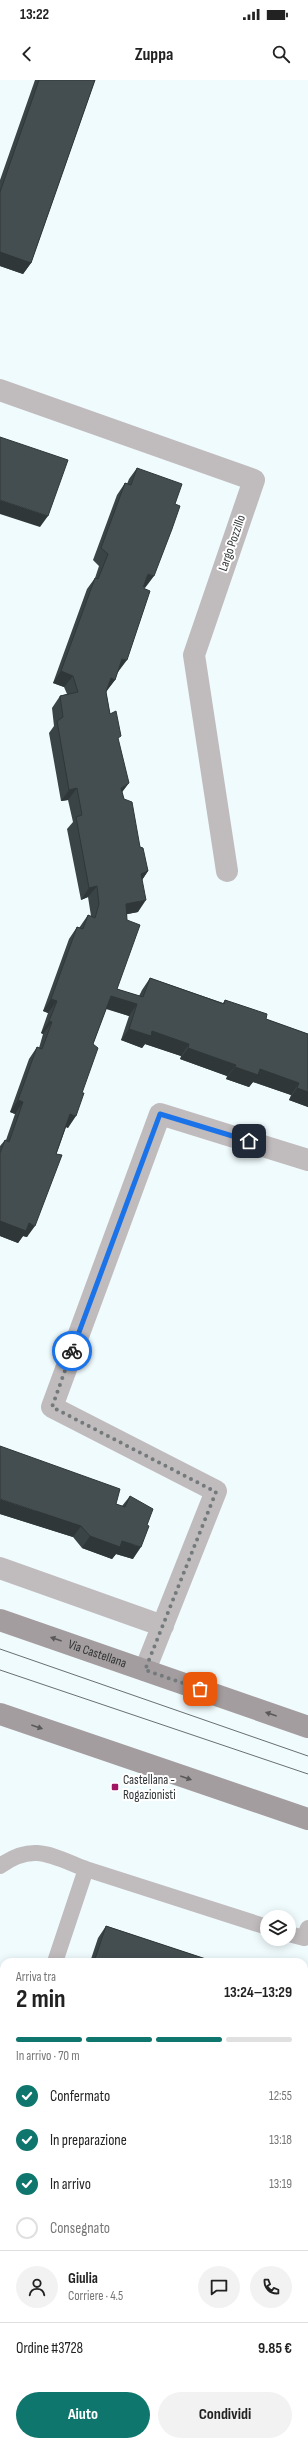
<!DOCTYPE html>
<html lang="it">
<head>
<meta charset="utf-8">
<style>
  :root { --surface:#fff; --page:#f2f2f2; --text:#222; --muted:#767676; --line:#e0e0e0; --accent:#0f766e }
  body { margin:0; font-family:"Sofia Sans Condensed",sans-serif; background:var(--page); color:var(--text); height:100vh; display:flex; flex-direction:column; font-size:15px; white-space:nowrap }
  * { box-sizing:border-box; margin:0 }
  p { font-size:13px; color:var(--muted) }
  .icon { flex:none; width:22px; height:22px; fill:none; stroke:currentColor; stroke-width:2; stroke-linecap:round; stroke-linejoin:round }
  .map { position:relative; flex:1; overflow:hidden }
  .side { position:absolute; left:0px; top:1878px; width:308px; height:488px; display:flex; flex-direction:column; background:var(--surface); border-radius:12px 12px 0 0; box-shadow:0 2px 10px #0003 }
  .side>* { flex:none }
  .buttons { position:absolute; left:260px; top:1830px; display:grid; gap:8px }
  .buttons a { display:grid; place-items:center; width:36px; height:36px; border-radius:50%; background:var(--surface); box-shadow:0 2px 10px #0003; font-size:20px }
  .pin { position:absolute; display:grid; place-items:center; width:34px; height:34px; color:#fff; margin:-17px; border-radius:8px; box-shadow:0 2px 6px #0006 }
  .courier { position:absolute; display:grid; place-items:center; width:40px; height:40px; margin:-20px; border:3px solid #1a73e8; border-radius:50%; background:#fff; color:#222; box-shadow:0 1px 5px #0007 }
  .head em { font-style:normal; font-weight:700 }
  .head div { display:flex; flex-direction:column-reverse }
  .head { display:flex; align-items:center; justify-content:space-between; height:68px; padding:0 16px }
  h1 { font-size:26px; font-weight:700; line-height:30px }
  .bar { display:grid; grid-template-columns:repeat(4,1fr); gap:6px 4px; align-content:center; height:48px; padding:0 16px }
  .bar i { height:5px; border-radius:3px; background:var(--line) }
  .bar .on { background:var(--accent) }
  .bar p { grid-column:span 4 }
  .line { display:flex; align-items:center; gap:10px; padding:0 16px; border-top:1px solid var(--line) }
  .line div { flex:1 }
  .round { display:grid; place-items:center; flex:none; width:42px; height:42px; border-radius:21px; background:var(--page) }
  ol { padding:0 16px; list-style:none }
  li { display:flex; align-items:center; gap:12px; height:44px }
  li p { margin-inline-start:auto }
  li .icon { padding:4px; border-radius:50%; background:var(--accent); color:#fff; stroke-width:4 }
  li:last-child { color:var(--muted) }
  li i { width:22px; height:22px; border:2px solid var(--line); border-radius:50% }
  .primary-button { display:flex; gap:8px; margin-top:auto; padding:8px 16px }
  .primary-button a { flex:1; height:46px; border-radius:24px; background:var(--accent); color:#fff; font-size:16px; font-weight:700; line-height:46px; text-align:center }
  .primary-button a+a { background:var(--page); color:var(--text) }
  .status { display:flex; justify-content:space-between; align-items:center; height:28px; padding:0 20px; background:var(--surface); direction:ltr }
  .status svg { height:11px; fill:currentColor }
  header { display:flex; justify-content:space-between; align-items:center; height:52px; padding:0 16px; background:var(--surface); font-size:18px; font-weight:700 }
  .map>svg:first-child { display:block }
  .green { fill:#fcdce8 }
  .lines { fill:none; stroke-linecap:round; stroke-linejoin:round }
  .service { stroke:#c0bbbd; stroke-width:16 }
  .minor { stroke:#c0bbbd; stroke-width:22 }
  .secondary { stroke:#a49d9f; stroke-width:22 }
  .tram { stroke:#696f70; stroke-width:1 }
  .wall { fill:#3a4345 }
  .shaded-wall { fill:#303738 }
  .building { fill:#444e50; stroke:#303738 }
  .oneway { fill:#59595a }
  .done { stroke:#737a7b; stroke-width:4; stroke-dasharray:0 7.2 }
  .route { stroke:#1a73e8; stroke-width:5 }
  .poi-dot { fill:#a01662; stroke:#fff; stroke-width:1.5 }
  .labels { text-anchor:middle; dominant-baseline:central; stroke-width:4; stroke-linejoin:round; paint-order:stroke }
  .street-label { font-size:13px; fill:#303435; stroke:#fff }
  .poi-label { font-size:13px; fill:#303435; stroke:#fff; text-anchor:start }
</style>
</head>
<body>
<div class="status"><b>13:22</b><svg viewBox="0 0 49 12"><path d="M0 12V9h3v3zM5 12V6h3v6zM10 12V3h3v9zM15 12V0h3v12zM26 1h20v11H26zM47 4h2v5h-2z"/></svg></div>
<header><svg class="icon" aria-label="back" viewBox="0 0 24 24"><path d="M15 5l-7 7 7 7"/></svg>Zuppa<svg class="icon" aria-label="search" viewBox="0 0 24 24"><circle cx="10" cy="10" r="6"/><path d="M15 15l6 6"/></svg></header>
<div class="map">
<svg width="308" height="2366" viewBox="0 0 308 2366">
  <rect width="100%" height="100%" fill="#f0fbfd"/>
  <path class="green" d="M0 2264 4 2265V2362H196L194 2366H0Z"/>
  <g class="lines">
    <path class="service" d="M0 1786C33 1762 52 1776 86 1789
      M289 1854 304 1858 308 1848
      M55 1882 86 1789 267 1847
      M0 2053 4 2040
      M0 2071 4 2072
      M0 2164 4 2165"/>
    <path class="minor" d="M0 310 254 400 194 575 227 791
      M0 1488 163 1546
      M145 1590 216 1411 52 1327 160 1034 308 1080"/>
    <g class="secondary">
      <path id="s1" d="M0 1540 308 1647"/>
      <path d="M0 1634 308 1739"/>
    </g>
    <path class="tram" d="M0 1569 308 1676
      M0 1590 308 1694"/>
  </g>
  <path class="wall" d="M35 0H95L31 183 23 194 0 186V100Z
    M137 388 145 508 143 507 118 592H117L115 600 106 611 110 634 118 660 122 713 148 791 142 800 138 832 127 834 117 909 139 916 142 910 150 898 223 923 225 920 266 939 308 954V1027L289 1020 291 1015 253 1002 249 1007 226 999 227 996 180 979 181 976 145 964 142 968 121 960 129 936 106 929 93 964 68 1048 66 1047 27 1157 23 1156 18 1163 0 1156V1066L5 1060H6L15 1034 10 1032 29 979 37 967 39 968 43 954 41 953 48 933 43 931 69 859 77 847 79 848 88 835 91 836 88 817 81 820 67 749 73 742 68 720 61 721 49 653 54 646 52 628 60 616 67 614 64 607 53 603 87 509 95 498 99 486 93 480 117 415 125 403 127 404 129 399Z
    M130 1416 133 1479 116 1474 112 1479 82 1468 73 1457 0 1434 116 1424 122 1426Z
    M106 1846 215 1882H84L86 1880 90 1882 98 1858Z"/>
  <path class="shaded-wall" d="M0 172 31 183 23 194 0 186Z
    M0 420 48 436 40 447 0 434Z
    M148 494 154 496 145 508 140 505Z
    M122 579 127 580 118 592 114 591Z
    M61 591 73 596 64 607 53 603Z
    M111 598 115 600 106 612 102 610Z
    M129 703 120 715 121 708Z
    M77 708 68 720 61 721 69 710Z
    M148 791 140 803 141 794Z
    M97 806 88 817 81 820 89 808Z
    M146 820 138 832 118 836 126 824Z
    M111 916 137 924 129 936 102 927Z
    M51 919 57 921 48 933 43 931Z
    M49 941 52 942 43 954 41 953Z
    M129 949 152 951 189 964 181 976 145 964 142 968 121 960Z
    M188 968 236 985 227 996 180 979Z
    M235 987 260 989 299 1003 291 1015 253 1002 249 1007 226 999Z
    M297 1008 308 1012V1027L289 1020Z
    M18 1020 23 1022 15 1034 10 1032Z
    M70 1034 76 1036 68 1048 62 1045Z
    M0 1141 29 1143 35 1146 27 1157 23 1156 18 1163 0 1156Z
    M0 1419 81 1446 73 1457 0 1434Z
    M90 1456 122 1461 141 1467 133 1479 116 1474 112 1479 82 1468Z
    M307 2046H308V2055L306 2057 304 2056V2050Z
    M304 2125 308 2126V2141L304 2140Z
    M304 2219 308 2220V2235L304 2234Z"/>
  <path class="building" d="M39 0H95L31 183 0 172V112Z
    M0 357 68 380 48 436 0 420Z
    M137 388 182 404 175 424 180 426 172 449 154 496 148 494 143 508 150 511 127 580 122 579 115 600 111 598 106 612 110 634 116 631 121 656 118 658 129 703 121 708 124 719 132 722 140 767 143 768 148 791 141 794 146 820 126 824 127 840 140 845 117 909 143 917 150 898 224 924 225 920 267 934 266 939 308 954V1012L297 1008 299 1003 260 989 258 995 235 987 236 985 188 968 189 964 152 951 151 956 129 949 137 924 111 916 93 964 98 968 82 1013H84L76 1036 70 1034 56 1074 62 1075 35 1146 29 1143 26 1151 0 1141V1073L5 1060 9 1062 23 1022 18 1020 37 967 42 969 52 942 49 941 57 921 51 919 77 847 83 849 88 835 95 838 99 824 97 806 89 808 76 737 82 735 77 708 69 710 57 641 63 637 60 616 78 612 73 596 61 591 95 498 98 499 108 474 101 468 125 403 131 405Z
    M0 1366 120 1409 116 1424 125 1427 130 1416 153 1429 147 1445 149 1446 141 1467 122 1461 120 1467 90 1456 81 1446 0 1419Z
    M106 1846 215 1882H94Z
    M86 1880 91 1882H85Z
    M304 1912 308 1913V1955L304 1967Z
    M304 2011 308 2012V2046H307L304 2055Z
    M304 2077 308 2078V2126L304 2125Z
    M304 2128 308 2129V2148L304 2147Z
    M304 2147 308 2148V2220L304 2219Z"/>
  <defs><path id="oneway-solid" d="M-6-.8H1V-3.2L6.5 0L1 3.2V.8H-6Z"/></defs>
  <g class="oneway">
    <use href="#oneway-solid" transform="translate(56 1559) rotate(-161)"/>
    <use href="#oneway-solid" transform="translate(271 1634) rotate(-161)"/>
    <use href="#oneway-solid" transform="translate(37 1647) rotate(19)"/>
    <use href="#oneway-solid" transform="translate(186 1698) rotate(19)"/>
  </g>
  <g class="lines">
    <path class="done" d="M72 1271 52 1327 216 1412 145 1590 200 1609"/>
    <path class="route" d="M72 1271 160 1034 249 1061"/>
  </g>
  <rect class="poi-dot" x="111" y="1703" width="8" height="8" rx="2"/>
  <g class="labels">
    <g class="street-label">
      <text transform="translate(232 463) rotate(-71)">Largo Pozzillo</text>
      <text stroke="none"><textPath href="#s1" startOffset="103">Via Castellana</textPath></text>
    </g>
    <g class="poi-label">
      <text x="123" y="1700">Castellana -<tspan x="123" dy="15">Rogazionisti</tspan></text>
    </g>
  </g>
</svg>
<div class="buttons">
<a><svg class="icon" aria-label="layers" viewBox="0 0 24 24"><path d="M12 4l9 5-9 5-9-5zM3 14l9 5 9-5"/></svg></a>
</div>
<div class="pin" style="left:200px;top:1609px;background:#ea580c"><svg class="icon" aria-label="bag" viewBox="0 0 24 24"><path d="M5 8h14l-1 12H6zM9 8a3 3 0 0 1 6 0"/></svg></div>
<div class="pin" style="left:249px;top:1061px;background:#1f2937"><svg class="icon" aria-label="home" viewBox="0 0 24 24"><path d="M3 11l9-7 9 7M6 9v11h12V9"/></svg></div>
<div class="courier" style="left:72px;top:1271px"><svg class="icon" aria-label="bike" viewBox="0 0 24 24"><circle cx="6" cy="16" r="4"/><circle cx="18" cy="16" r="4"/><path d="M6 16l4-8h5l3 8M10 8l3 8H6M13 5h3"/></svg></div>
<section class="side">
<div class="head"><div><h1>2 min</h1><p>Arriva tra</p></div><em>13:24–13:29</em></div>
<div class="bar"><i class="on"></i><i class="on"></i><i class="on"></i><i></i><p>In arrivo · 70 m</p></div>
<ol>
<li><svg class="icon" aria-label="check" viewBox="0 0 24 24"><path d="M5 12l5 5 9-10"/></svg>Confermato<p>12:55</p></li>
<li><svg class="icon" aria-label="check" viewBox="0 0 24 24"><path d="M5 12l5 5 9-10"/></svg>In preparazione<p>13:18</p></li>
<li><svg class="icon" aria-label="check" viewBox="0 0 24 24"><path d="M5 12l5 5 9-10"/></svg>In arrivo<p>13:19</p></li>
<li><i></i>Consegnato</li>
</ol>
<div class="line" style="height:72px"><a class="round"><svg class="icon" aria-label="person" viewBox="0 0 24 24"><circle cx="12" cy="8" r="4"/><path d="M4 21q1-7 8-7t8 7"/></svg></a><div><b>Giulia</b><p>Corriere · 4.5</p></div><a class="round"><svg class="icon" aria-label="chat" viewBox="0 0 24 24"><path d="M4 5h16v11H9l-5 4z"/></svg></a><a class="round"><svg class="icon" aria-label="phone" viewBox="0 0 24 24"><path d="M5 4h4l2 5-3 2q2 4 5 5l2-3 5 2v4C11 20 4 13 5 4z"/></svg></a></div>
<div class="line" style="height:52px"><div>Ordine #3728</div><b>9.85 €</b></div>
<div class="primary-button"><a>Aiuto</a><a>Condividi</a></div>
</section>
</div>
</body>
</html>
